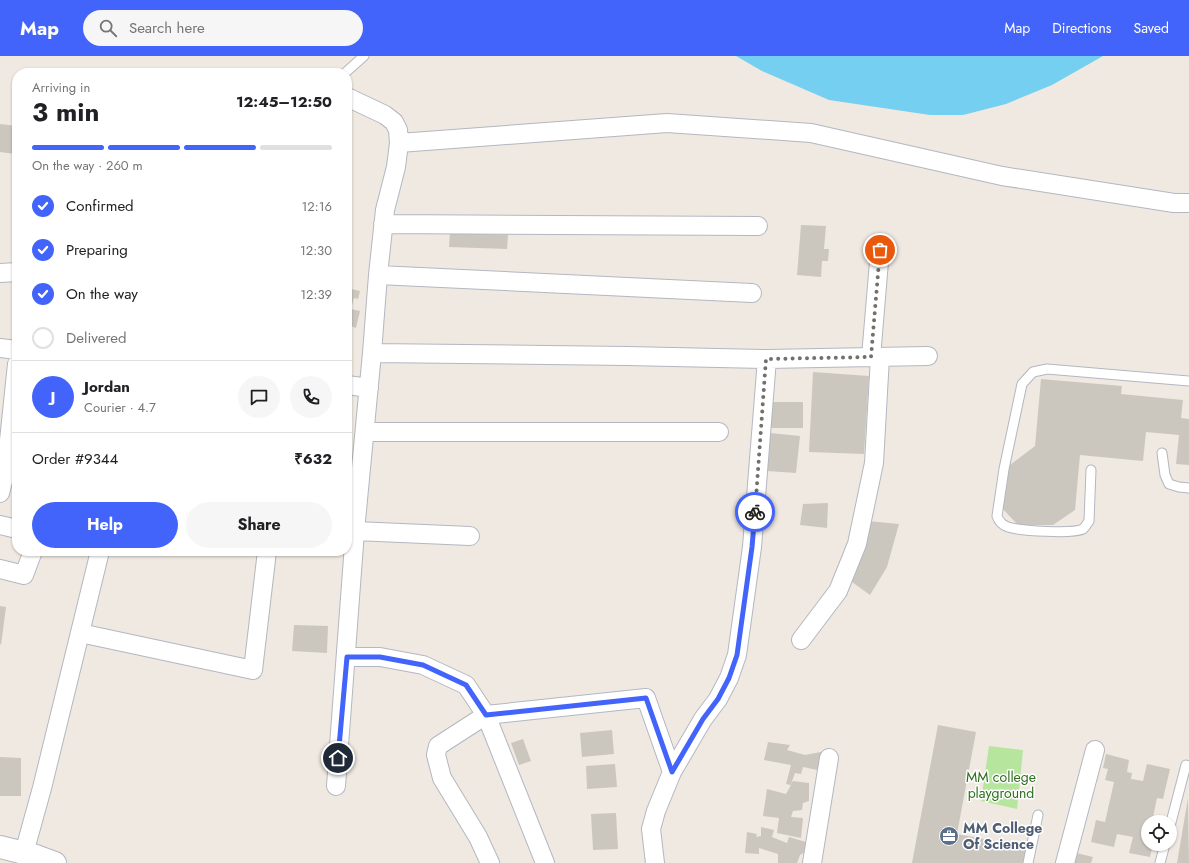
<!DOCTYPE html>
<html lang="en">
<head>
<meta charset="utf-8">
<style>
  :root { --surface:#fff; --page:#f6f6f6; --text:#202124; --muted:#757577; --line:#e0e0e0; --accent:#4264fb }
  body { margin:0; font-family:Jost,sans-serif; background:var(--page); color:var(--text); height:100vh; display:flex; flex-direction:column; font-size:15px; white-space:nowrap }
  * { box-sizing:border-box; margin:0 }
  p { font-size:13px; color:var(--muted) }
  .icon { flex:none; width:22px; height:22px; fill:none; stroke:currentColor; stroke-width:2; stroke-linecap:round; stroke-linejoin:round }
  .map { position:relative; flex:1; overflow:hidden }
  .drawer { position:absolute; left:12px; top:12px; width:340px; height:488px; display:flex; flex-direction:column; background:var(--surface); border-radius:16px; box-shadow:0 1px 3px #0004 }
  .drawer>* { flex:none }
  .controls { position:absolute; left:1141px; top:759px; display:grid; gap:8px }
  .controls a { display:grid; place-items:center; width:36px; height:36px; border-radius:50%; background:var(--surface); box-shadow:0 1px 3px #0004; font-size:20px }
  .pin { position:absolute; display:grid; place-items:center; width:34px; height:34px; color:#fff; margin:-17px; border:2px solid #fff; border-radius:50%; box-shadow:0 1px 4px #0007 }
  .courier { position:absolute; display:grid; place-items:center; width:40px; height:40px; margin:-20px; border:3px solid #4264fb; border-radius:50%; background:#fff; color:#222; box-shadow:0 1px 5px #0007 }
  .overview em { font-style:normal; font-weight:700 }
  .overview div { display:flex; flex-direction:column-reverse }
  .overview { display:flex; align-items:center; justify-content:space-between; height:68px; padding:0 20px }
  h1 { font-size:26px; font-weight:700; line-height:30px }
  .bar { display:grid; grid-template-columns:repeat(4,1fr); gap:6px 4px; align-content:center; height:48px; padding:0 20px }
  .bar i { height:5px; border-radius:3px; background:var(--line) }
  .bar .active { background:var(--accent) }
  .bar p { grid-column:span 4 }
  .line { display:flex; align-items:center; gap:10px; padding:0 20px; border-top:1px solid var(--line) }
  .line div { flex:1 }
  .round { display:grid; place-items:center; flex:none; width:42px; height:42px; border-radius:21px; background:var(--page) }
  ol { padding:0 20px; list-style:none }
  li { display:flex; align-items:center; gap:12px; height:44px }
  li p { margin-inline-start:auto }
  li .icon { padding:4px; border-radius:50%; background:var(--accent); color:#fff; stroke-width:4 }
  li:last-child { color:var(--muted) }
  li i { width:22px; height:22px; border:2px solid var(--line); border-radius:50% }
  .action { display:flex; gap:8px; margin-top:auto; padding:8px 20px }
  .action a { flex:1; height:46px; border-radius:24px; background:var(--accent); color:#fff; font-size:16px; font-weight:700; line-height:46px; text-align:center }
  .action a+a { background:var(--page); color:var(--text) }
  header { display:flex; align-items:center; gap:24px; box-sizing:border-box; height:56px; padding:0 20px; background:var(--accent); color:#fff }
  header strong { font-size:19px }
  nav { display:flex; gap:22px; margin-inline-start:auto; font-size:14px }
  .search { width:280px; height:36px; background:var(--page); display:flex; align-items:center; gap:10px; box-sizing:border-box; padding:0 14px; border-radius:22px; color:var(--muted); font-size:15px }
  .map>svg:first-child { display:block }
  .green { fill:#b6e59e }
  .water { fill:#75cff0 }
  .building { fill:#cbc7bf }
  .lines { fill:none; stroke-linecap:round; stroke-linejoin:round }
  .lane-casing { stroke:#b4b7c1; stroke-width:11 }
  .street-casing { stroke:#b4b7c1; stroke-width:20 }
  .secondary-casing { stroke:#b4b7c1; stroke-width:24 }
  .lane { stroke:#fff; stroke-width:9 }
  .street { stroke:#fff; stroke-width:18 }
  .secondary { stroke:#fff; stroke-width:22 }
  .done { stroke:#726f6d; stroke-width:4; stroke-dasharray:0 7.2 }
  .route { stroke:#4264fb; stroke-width:5 }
  .labels { text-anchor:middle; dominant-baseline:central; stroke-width:3; stroke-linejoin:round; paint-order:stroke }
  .park-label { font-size:14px; fill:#2c6e1b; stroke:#fff }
  .service-label { font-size:14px; font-weight:bold; fill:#4e5e75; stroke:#fff; text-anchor:start }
</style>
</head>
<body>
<header>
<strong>Map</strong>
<div class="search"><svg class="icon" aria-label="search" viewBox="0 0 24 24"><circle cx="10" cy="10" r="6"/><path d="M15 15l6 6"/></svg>Search here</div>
<nav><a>Map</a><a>Directions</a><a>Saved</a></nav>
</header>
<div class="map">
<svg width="1189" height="807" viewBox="0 0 1189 807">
  <rect width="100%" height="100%" fill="#efe9e1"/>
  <path class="green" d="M989 690 1023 694 1017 753 981 745Z"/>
  <path class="water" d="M736 0H1103L1052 29 1006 48 963 59H930L829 44 762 15Z"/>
  <path class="building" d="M0 68 17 70 15 98 0 96Z
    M801 169 826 170 824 193H829L828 205H822L821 221 797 219Z
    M450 177 508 179 507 193 449 191Z
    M347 232 360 235 358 243 354 242 351 253 360 255 356 272 347 269Z
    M813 316 869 320 864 398 809 396Z
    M1041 323 1122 330 1121 338 1183 344 1181 362 1189 363V409L1176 408 1179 379 1146 376 1143 405 1080 399 1075 454 1053 469H1018L1000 450 1006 412 1035 390Z
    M770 346H803V372H770Z
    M770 377 800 380 796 417 767 415Z
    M828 447 827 472 800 469 803 448Z
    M868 465 899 468 887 511 870 539 852 526 866 491Z
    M0 550 6 551 1 589 0 588Z
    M294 569 328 570 327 597 292 595Z
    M938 669 976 676 957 778 1028 791 1025 807H912Z
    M612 674 614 698 582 701 580 677Z
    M523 683 531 705 519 709 511 687Z
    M768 686 790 689 787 694 805 699 826 695 822 715 803 711 801 718 795 717 791 728 793 725 809 727V745L803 747 802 754 793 755 791 761 803 762 801 782 777 777 779 762 763 760 767 733 786 738 791 729 786 728 791 709 764 704Z
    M1106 698 1129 704 1127 716 1132 717 1131 723 1143 725 1147 708 1170 713 1163 743 1157 742 1152 766H1148V788H1153L1150 801 1129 797 1133 781 1117 778 1114 791 1091 786 1096 764 1105 766 1114 726 1105 724 1108 713 1103 712Z
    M0 701 21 702V740H0Z
    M615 708 617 731 587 733 586 710Z
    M1188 742 1189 807H1177Z
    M616 757 618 793 593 794 591 758Z
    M761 771 774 774 772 781 787 787 789 781 806 786 805 796 800 799 797 807H778V798L759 792V798L745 797 747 776 757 778 756 781 761 780Z
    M1072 796 1093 801 1091 807H1069Z"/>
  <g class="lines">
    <g class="lane-casing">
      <path id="lane" d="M345 17 364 0
        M1162 397 1165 419 1169 428 1179 431 1189 432
        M1091 414 1089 465C1087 468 1085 471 1083 473 1073 478 1020 475 1008 471 1002 469 999 466 997 460L1004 413 1022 328 1033 316 1047 313 1189 325
        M1170 770 1186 709 1189 710
        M1028 807 1038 759
        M1160 807 1165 788"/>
    </g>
    <g class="street-casing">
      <path id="street" d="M399 87 667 67 811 77 1002 120 1174 147H1189
        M383 168 758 170
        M0 217 17 216
        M378 219 752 237
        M0 292 17 294
        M372 297 627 300 767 303 928 300
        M871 301 880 194
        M347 329 369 332
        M365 376H719
        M0 437 6 413 17 308
        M0 469 17 473
        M355 475 470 480
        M0 513 24 519 33 495
        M80 577 253 614 267 495
        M801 584 838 535 857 488 874 407 880 301
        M347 601H380L423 609 466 629 486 659 545 807
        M336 730 355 475 372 297 378 219 385 154 396 111 399 87 398 74 394 66 385 59 347 41
        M24 797 42 732 100 495
        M490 807 478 781 442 722 436 699 438 690 486 659 646 642 672 716
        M655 807 651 773 656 755 672 716 703 663 718 643 729 622 737 599 752 491 767 303
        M812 807 829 702
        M1065 807 1095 694"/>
    </g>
    <g class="secondary-casing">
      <path id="secondary" d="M0 791 36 800 55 807"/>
    </g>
    <use href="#lane" class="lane"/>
    <use href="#street" class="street"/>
    <use href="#secondary" class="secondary"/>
  </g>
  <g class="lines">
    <path class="done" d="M755 456 766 303 871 301 880 194"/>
    <path class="route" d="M338 702 347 601H380L423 609 466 629 486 659 646 642 672 716 703 663 718 643 729 622 737 599 752 491 755 456"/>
  </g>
  <defs>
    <g id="office-disc" transform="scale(1)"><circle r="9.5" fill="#5c6f8a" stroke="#fff"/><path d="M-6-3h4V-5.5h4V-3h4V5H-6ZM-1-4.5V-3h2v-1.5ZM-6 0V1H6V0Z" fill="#fff"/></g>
  </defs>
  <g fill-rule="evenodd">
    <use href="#office-disc" x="949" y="780"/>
  </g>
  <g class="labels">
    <g class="park-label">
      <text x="1001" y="721">MM college<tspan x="1001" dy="16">playground</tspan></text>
    </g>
    <g class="service-label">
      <text x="963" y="772">MM College<tspan x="963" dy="16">Of Science</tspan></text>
    </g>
  </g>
</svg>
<div class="controls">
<a><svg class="icon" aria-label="locate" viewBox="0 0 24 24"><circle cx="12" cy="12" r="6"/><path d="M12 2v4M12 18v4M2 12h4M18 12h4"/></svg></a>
</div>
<div class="pin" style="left:880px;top:194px;background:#ea580c"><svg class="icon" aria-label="bag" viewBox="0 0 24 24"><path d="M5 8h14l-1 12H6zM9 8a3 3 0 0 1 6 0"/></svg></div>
<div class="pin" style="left:338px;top:702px;background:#1f2937"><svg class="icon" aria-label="home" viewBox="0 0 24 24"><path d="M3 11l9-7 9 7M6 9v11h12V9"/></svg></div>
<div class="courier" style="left:755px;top:456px"><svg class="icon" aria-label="bike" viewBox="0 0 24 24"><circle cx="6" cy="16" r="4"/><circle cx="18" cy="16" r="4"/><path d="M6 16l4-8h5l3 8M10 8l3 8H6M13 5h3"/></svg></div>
<section class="drawer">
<div class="overview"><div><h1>3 min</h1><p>Arriving in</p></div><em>12:45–12:50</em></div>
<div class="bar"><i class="active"></i><i class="active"></i><i class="active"></i><i></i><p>On the way · 260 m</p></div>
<ol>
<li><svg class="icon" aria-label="check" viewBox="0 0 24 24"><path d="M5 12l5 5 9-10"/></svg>Confirmed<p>12:16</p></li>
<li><svg class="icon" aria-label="check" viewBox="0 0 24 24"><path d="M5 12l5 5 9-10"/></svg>Preparing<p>12:30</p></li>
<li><svg class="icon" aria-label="check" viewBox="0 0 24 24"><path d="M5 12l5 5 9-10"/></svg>On the way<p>12:39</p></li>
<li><i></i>Delivered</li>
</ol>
<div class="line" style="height:72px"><b class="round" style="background:var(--accent);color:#fff">J</b><div><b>Jordan</b><p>Courier · 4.7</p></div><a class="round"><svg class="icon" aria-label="chat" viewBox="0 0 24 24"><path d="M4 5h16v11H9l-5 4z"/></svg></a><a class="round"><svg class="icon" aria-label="phone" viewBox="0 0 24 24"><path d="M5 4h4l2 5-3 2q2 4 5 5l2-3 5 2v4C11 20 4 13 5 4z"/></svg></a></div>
<div class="line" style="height:52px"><div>Order #9344</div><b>₹632</b></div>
<div class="action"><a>Help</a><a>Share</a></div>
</section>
</div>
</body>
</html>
